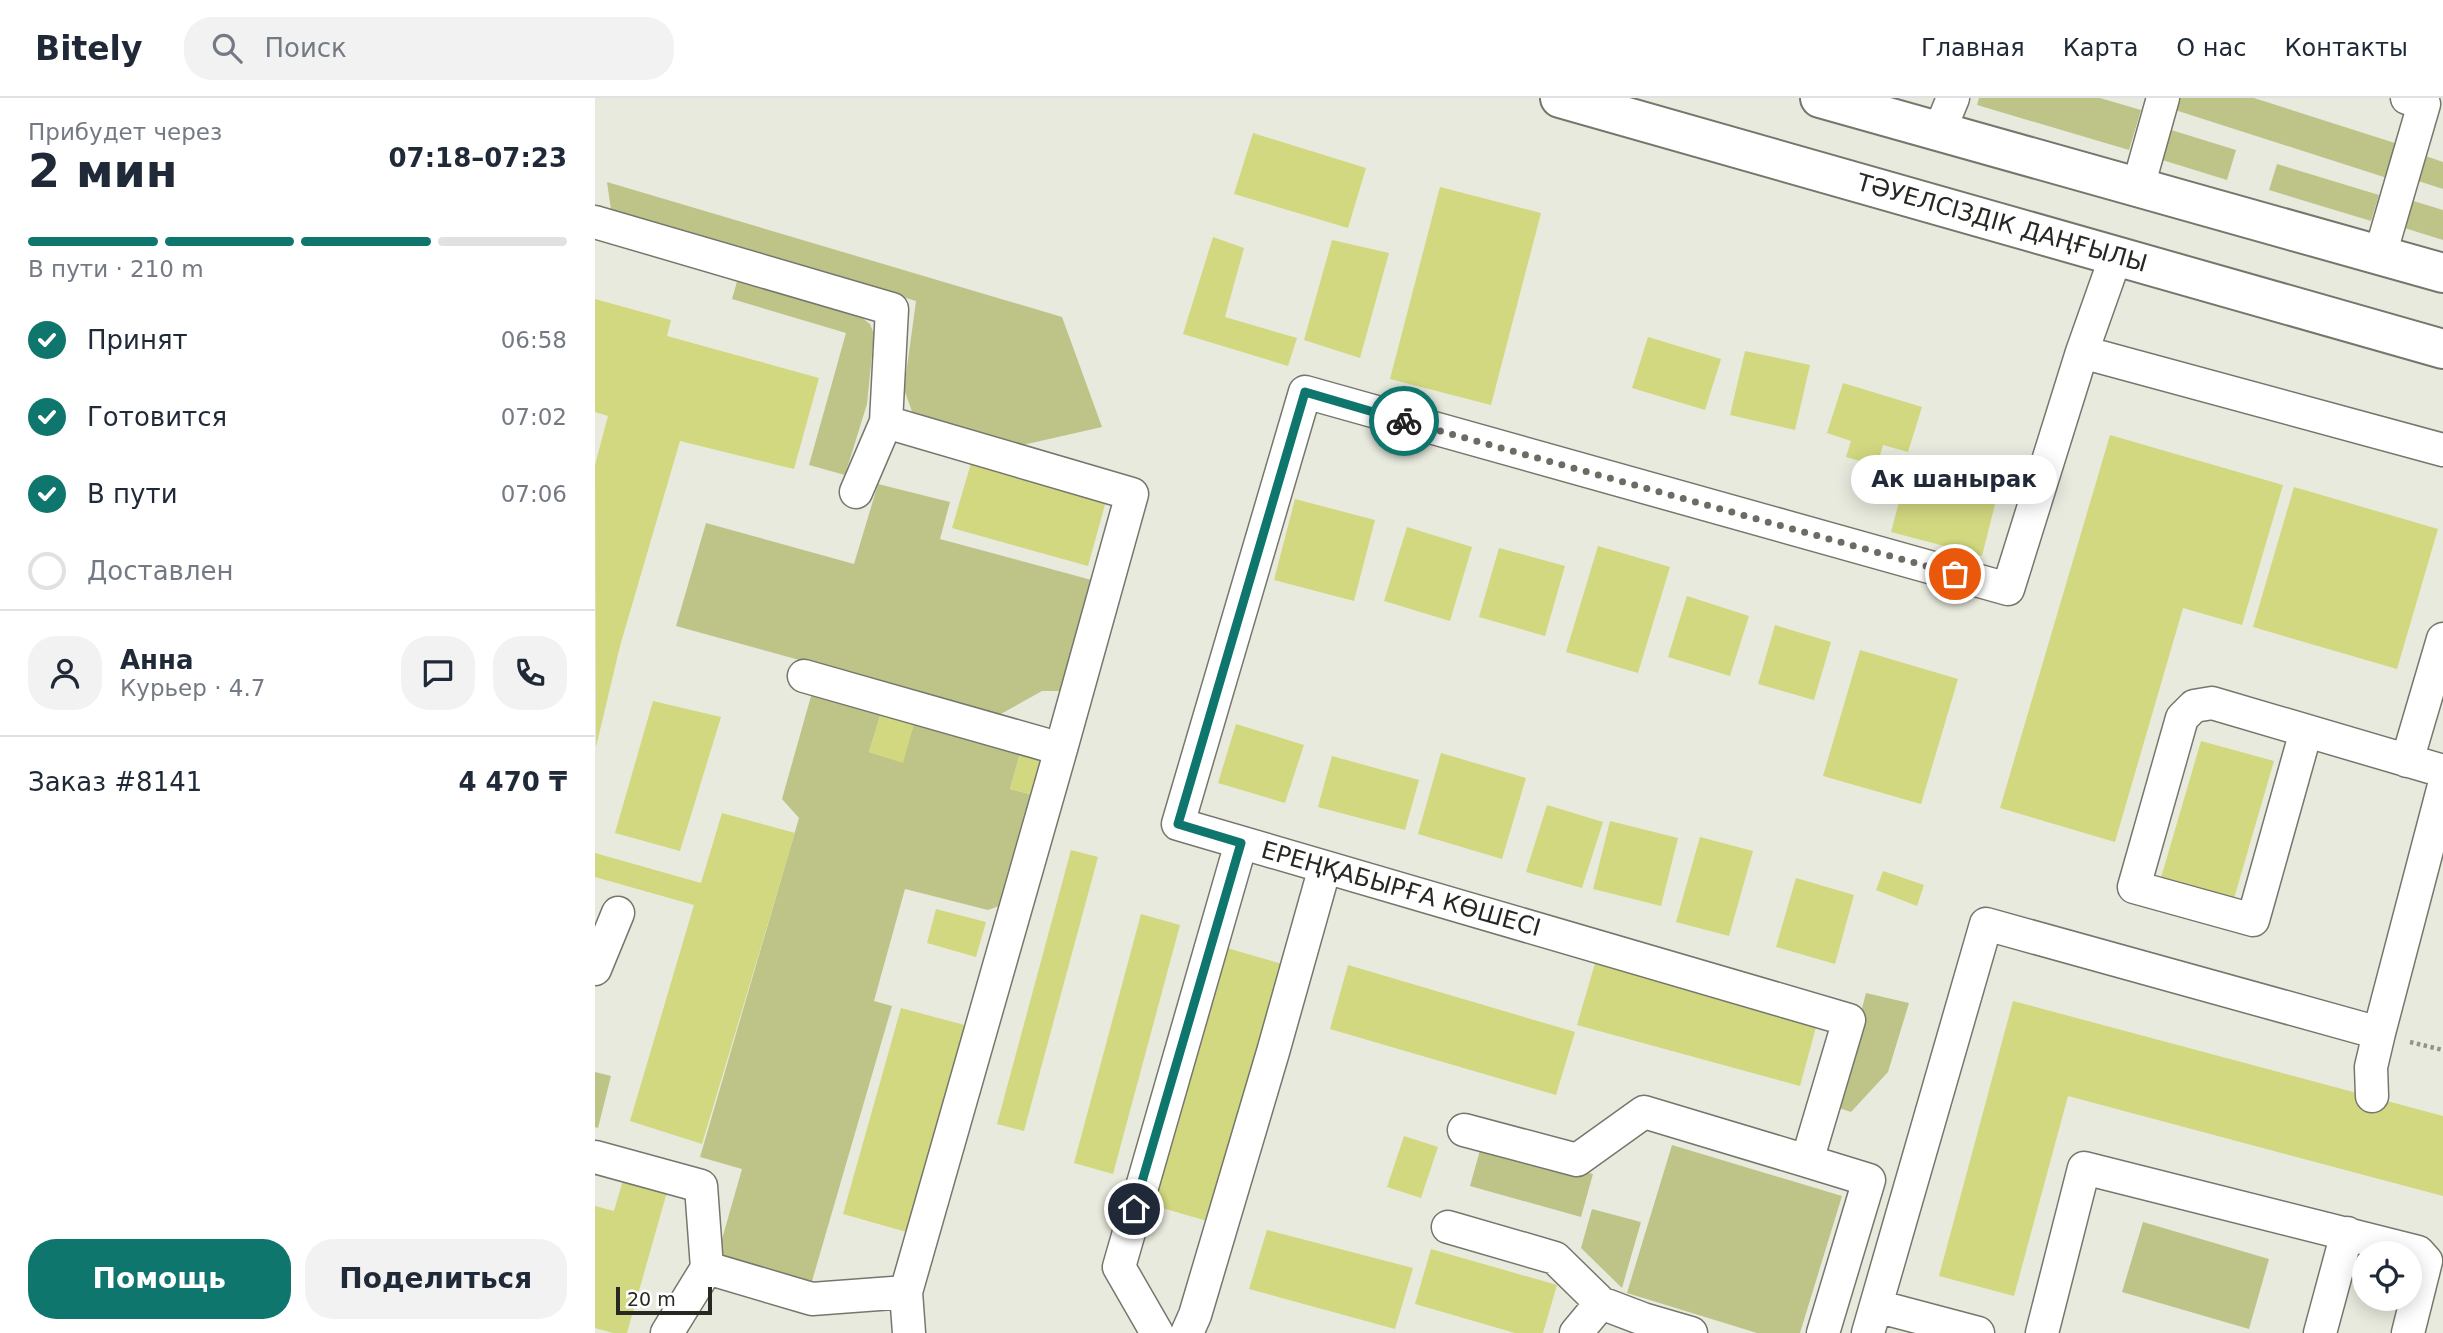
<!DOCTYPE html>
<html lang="ru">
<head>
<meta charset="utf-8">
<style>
  :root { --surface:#fff; --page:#f2f2f3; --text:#1f2937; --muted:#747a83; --line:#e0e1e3; --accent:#0f766e }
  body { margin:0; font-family:"DejaVu Sans",sans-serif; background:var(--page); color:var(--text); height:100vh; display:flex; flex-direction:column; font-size:26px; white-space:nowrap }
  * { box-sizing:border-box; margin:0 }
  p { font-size:23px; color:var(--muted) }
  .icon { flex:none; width:38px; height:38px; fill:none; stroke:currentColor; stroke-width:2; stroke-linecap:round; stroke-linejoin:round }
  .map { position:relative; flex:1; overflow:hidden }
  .details { display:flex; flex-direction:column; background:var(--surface); width:595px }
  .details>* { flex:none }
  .fabs { position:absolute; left:1757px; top:1143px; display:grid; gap:14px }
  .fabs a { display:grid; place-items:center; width:70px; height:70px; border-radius:50%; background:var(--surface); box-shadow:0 4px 18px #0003; font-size:35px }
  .scale { position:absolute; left:21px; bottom:18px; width:96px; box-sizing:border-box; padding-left:7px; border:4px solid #272823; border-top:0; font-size:19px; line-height:24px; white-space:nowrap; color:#272823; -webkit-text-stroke:5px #fff; paint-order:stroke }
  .pin { position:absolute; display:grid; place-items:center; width:60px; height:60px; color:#fff; margin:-30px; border:4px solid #fff; border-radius:50%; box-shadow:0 2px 7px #0007 }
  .courier { position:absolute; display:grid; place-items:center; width:70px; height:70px; margin:-35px; border:5px solid #0f766e; border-radius:50%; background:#fff; color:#222; box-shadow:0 2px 9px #0007 }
  .bubble { position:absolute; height:49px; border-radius:24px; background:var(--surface); box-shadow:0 4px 18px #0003; font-size:23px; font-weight:800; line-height:49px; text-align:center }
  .head em { font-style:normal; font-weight:800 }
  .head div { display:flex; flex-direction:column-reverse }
  .head { display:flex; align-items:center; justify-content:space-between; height:119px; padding:0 28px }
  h1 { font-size:46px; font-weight:800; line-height:52px }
  .bar { display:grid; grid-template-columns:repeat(4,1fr); gap:10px 7px; align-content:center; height:84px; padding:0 28px }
  .bar i { height:9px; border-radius:5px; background:var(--line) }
  .bar .on { background:var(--accent) }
  .bar p { grid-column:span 4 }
  .line { display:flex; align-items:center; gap:18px; padding:0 28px; border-top:2px solid var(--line) }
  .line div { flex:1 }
  .round { display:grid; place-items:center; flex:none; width:74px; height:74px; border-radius:28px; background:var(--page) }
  ol { padding:0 28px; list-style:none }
  li { display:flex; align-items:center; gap:21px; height:77px }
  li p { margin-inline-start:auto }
  li .icon { padding:7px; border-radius:50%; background:var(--accent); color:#fff; stroke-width:4 }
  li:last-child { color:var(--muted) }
  li i { width:38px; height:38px; border:4px solid var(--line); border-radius:50% }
  .button { display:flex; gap:14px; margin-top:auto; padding:14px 28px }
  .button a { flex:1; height:80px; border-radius:28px; background:var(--accent); color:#fff; font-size:28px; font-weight:800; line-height:80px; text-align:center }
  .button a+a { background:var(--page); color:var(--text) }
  header { display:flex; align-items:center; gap:42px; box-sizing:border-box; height:98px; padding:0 35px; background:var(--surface); border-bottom:2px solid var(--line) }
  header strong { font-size:33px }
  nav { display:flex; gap:38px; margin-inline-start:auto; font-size:24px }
  .search { width:490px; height:63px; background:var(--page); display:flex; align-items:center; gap:18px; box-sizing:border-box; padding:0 24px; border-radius:28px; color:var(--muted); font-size:26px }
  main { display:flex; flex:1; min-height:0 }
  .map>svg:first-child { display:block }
  .green { fill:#bec488 }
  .building { fill:#d1d87f }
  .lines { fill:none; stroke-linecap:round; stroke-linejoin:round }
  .minor-casing { stroke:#75776c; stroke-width:35 }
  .major-casing { stroke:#75776c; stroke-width:42 }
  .path { stroke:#92938a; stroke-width:4.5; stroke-dasharray:3.5 3.5; stroke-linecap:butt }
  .minor { stroke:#fff; stroke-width:32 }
  .major { stroke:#fff; stroke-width:38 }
  .done { stroke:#6b6c64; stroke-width:7; stroke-dasharray:0 12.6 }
  .route { stroke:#0f766e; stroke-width:9 }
  .labels { text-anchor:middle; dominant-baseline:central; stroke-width:5; stroke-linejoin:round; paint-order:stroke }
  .street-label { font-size:24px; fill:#272823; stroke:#fff }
</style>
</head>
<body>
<header>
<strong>Bitely</strong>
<div class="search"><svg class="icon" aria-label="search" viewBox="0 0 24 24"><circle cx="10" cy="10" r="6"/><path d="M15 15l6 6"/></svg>Поиск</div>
<nav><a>Главная</a><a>Карта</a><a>О нас</a><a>Контакты</a></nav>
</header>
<main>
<section class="details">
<div class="head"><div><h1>2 мин</h1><p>Прибудет через</p></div><em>07:18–07:23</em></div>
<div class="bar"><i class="on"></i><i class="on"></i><i class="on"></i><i></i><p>В пути · 210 m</p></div>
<ol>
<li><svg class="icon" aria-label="check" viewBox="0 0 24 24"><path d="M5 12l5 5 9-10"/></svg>Принят<p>06:58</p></li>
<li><svg class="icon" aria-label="check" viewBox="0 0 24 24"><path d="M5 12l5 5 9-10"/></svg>Готовится<p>07:02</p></li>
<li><svg class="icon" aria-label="check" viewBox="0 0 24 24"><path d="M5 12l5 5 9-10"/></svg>В пути<p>07:06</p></li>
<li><i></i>Доставлен</li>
</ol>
<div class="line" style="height:126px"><a class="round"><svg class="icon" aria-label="person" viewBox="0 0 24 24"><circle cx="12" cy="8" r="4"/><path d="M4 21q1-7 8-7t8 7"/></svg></a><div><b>Анна</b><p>Курьер · 4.7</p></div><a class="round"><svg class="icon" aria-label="chat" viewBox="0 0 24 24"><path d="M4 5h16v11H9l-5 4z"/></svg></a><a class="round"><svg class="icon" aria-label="phone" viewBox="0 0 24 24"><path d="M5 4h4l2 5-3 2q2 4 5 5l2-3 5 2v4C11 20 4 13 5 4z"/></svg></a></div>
<div class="line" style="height:91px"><div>Заказ #8141</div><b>4 470 ₸</b></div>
<div class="button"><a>Помощь</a><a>Поделиться</a></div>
</section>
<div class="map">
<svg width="1848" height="1235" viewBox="0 0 1848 1235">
  <rect width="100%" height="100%" fill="#e9eade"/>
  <path class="green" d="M1384 0H1505L1546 12 1534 52 1382 7Z
    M1584 0H1659L1803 46 1792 80 1580 12Z
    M1573 31 1641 52 1632 82 1564 61Z
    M1822 55 1848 64V91L1814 80Z
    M1682 66 1784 97 1776 123 1674 92Z
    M12 84 467 219 507 329 414 350 321 325 309 291 321 203 16 112Z
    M1812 101 1848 112V142L1803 128Z
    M143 180 266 219 275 226 279 236 272 306 250 377 214 367 251 235 137 201Z
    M283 386 355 404 345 441 504 484 474 593H447L404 617 81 528 111 425 259 466Z
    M218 591 287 612 274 654 307 664 320 622 426 652 415 691 442 698 407 807 393 812 310 791 279 903 297 908 215 1190 121 1162 147 1071 105 1059 204 720 187 701Z
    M1271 895 1314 905 1293 974 1256 1014 1241 1009Z
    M0 974 16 978 3 1030 0 1029Z
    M887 1045 998 1076 986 1119 875 1088Z
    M1077 1047 1247 1098 1205 1235H1162L1032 1195Z
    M997 1111 1046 1124 1027 1190 986 1150Z
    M1548 1124 1674 1161 1654 1231 1527 1194Z"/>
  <path class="building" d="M658 35 771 70 753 130 639 96Z
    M845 89 946 115 896 307 795 281Z
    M618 139 649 150 630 219 702 240 693 268 588 236Z
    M737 142 794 155 765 260 709 242Z
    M0 201 76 222 72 238 224 280 199 371 85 343 25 548 1 649 0 367 13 318 0 314Z
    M1053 239 1126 261 1110 312 1037 290Z
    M1150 253 1215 267 1200 332 1135 317Z
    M1248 285 1327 309 1313 354 1288 347 1282 368 1251 359 1256 343 1232 335Z
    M1515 337 1688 387 1647 527 1588 510 1520 744 1405 710Z
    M376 365 511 403 493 468 357 430Z
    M1312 374 1402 398 1387 458 1296 434Z
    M1699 389 1843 431 1802 571 1658 529Z
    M700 401 780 422 759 503 679 482Z
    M812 429 877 449 855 523 789 503Z
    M1003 448 1075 469 1043 575 971 554Z
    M904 450 970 468 950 538 884 519Z
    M1092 498 1154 518 1135 578 1073 559Z
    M1180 527 1236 544 1219 602 1163 586Z
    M1265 552 1363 581 1326 706 1228 678Z
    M58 603 126 619 85 753 20 735Z
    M287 612 320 622 308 665 274 654Z
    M641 626 709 647 690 705 623 685Z
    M1606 643 1679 663 1638 804 1565 783Z
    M426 652 453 659 442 698 415 691Z
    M846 655 931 680 907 761 823 736Z
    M737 658 824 682 810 732 723 709Z
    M952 707 1008 724 987 790 931 774Z
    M127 715 200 735 107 1046 35 1023 99 807 0 779V755L106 785Z
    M1015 723 1083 740 1066 808 998 791Z
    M1105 739 1158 753 1134 838 1081 824Z
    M476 752 503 759 429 1033 402 1026Z
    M1288 773 1329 787 1322 808 1281 792Z
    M1201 780 1259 797 1240 866 1181 849Z
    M341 811 391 824 381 859 332 845Z
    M546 816 585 827 518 1076 479 1065Z
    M632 850 687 866 612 1123 557 1107Z
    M1001 862 1223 922 1205 988 982 927Z
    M753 867 980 934 961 997 735 931Z
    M1418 903 1848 1018V1098L1473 998 1419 1198 1344 1178Z
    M306 910 373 928 315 1135 248 1116Z
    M809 1038 843 1049 826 1100 792 1089Z
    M28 1082 72 1094 32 1235H18L0 1230V1108L19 1113Z
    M672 1132 818 1170 800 1231 654 1191Z
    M836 1151 962 1187 948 1235H920L820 1206Z"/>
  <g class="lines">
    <g class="minor-casing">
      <path id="minor" d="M1344 34 1358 0
        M1543 89 1568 0
        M0 124 297 211 291 324 537 396 466 651 311 1194 217 1201 112 1170 106 1088 0 1059
        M1785 157 1829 6 1812 0
        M1487 254 1848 352
        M261 394 291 324
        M209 578 466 651
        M1711 633 1658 822 1539 789 1587 620 1599 608 1617 605 1848 673
        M1812 663 1848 541
        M0 871 23 815
        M1777 998 1776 969 1784 935
        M869 1032 982 1062 1049 1014 1212 1063
        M853 1129 960 1160 1006 1205 1048 1221 1096 1235
        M311 1194 314 1235
        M1281 1208 1383 1235
        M72 1235 112 1170
        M562 1235 524 1169 646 745
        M592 1235 600 1217 678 954 730 769
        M981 1235 1006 1205
        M1228 1235 1274 1082 1212 1063 1254 922 583 726 710 294 1413 491 1487 254 1521 158
        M1273 1235 1391 826 1784 935 1848 691
        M1447 1235 1489 1070 1823 1154 1831 1163 1813 1235
        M1725 1235 1752 1135"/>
    </g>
    <g class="major-casing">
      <path id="major" d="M965 0 1848 251
        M1225 0 1848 175"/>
    </g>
    <path class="path" d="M1815 944 1848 952"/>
    <use href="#minor" class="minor"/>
    <use href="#major" class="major"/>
  </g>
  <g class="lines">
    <path class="done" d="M809 323 1360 476"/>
    <path class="route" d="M539 1111 646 745 583 726 710 294 809 323"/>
  </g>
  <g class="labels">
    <g class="street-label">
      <text transform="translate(1407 125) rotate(16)">ТӘУЕЛСІЗДІК ДАҢҒЫЛЫ</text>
      <text transform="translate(806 791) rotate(16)">ЕРЕҢҚАБЫРҒА КӨШЕСІ</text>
    </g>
  </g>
</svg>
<div class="fabs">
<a><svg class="icon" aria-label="locate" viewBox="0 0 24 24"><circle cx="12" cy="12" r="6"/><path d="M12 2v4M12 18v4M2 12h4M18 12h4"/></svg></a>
</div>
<div class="scale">20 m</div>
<div class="pin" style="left:1360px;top:476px;background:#ea580c"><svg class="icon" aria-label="bag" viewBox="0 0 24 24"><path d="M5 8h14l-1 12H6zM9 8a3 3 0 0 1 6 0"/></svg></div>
<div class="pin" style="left:539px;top:1111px;background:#1f2937"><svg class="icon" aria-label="home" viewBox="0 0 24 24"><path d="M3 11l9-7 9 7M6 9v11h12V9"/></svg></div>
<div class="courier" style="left:809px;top:323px"><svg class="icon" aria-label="bike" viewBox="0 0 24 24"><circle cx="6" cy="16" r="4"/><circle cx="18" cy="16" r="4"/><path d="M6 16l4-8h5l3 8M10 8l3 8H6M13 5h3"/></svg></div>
<div class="bubble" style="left:1256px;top:357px;width:206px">Ак шанырак</div>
</div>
</main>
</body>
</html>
